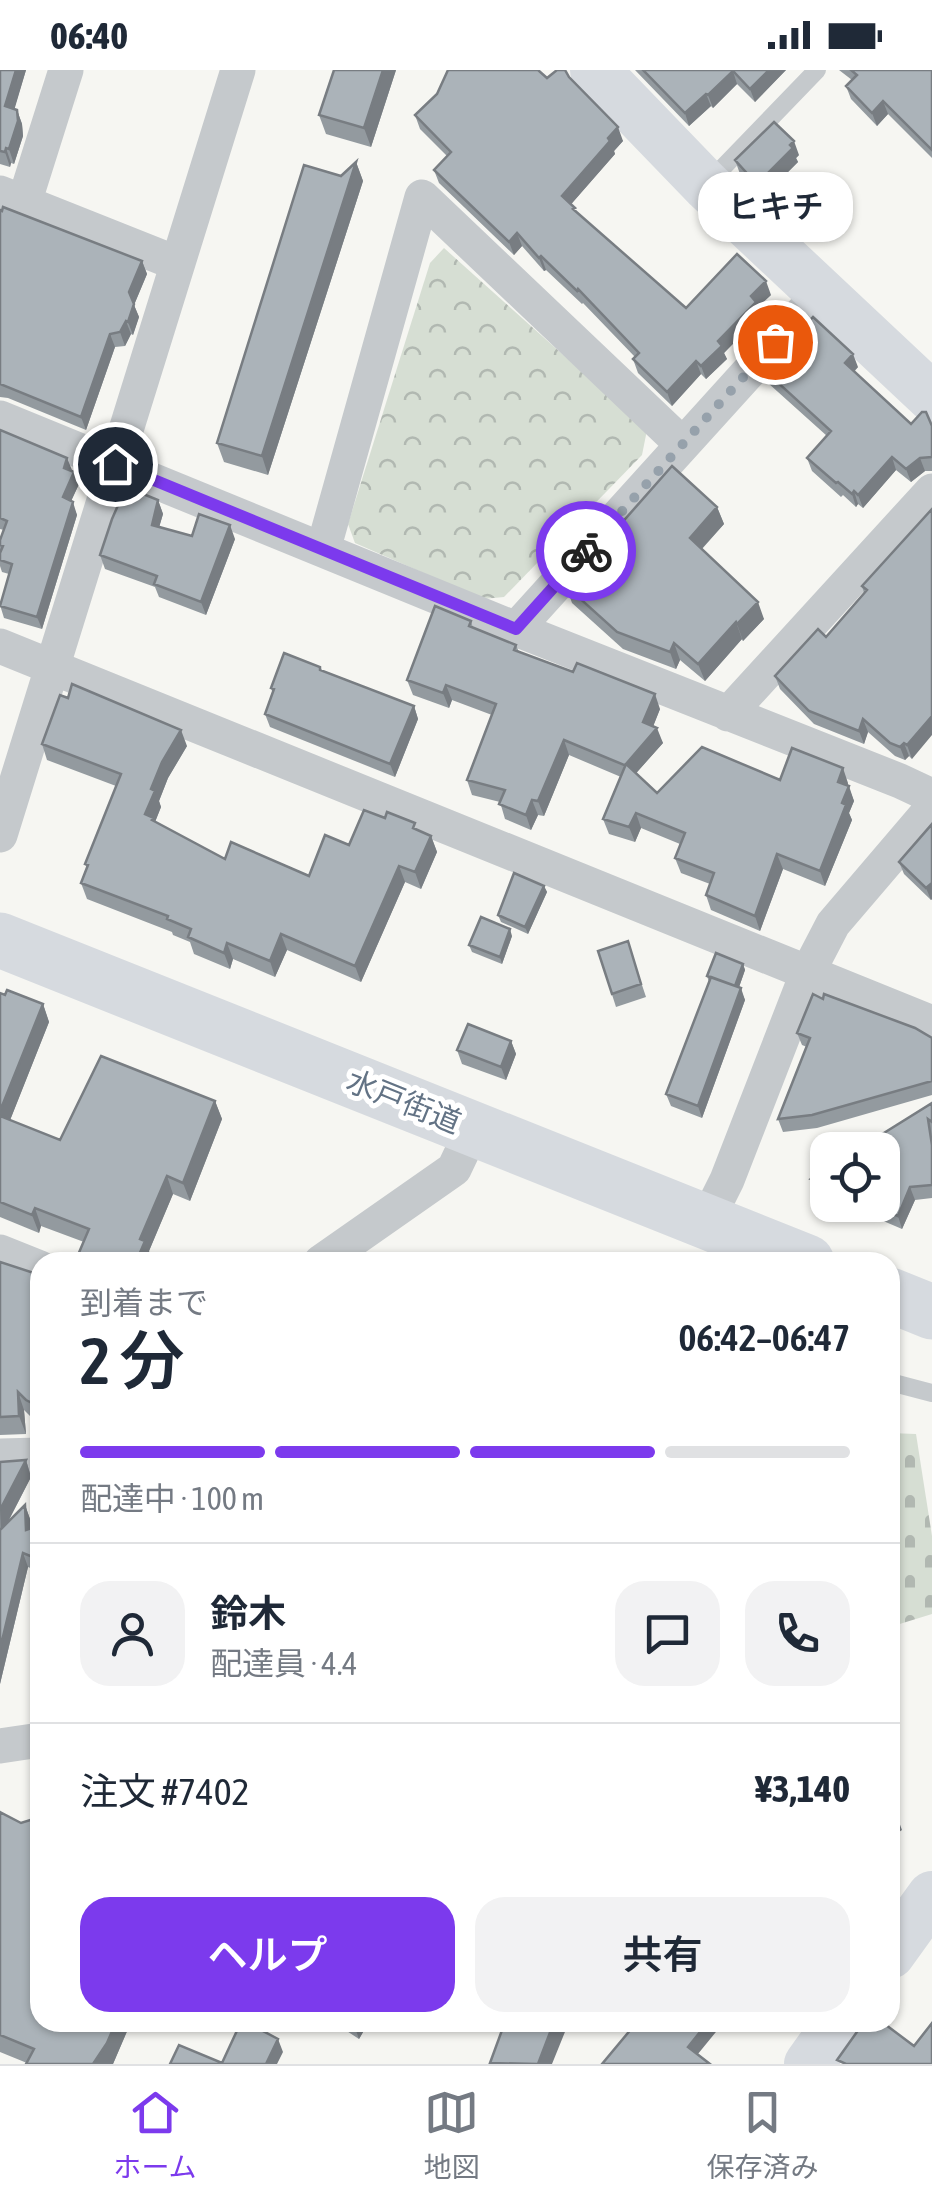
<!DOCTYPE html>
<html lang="ja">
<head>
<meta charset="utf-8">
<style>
  :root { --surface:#fff; --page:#f2f2f3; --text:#1f2937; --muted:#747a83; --line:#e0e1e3; --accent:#7c3aed }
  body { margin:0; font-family:"Asap Condensed","Noto Sans JP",sans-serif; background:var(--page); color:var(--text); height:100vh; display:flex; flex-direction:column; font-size:38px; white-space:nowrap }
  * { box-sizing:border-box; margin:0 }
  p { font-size:32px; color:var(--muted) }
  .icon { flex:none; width:55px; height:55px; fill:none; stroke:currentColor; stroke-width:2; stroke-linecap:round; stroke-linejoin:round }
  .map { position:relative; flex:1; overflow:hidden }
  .side { position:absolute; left:30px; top:1182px; width:870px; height:780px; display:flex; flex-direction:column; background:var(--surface); border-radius:30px; box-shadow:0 2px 8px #0004 }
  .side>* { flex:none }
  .fabs { position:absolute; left:810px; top:1062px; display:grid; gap:20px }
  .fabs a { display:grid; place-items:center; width:90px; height:90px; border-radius:20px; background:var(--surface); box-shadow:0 2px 8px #0004; font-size:50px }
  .pin { position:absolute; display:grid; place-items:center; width:85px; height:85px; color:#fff; margin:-42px; border:5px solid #fff; border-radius:50%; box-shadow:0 2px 10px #0007 }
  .courier { position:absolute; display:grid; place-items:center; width:100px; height:100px; margin:-50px; border:8px solid #7c3aed; border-radius:50%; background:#fff; color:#222; box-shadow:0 2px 12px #0007 }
  .bubble { position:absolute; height:70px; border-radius:30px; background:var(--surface); box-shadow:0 2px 8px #0004; font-size:32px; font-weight:600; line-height:70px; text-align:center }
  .head em { font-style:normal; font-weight:600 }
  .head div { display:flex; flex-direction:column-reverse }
  .head { display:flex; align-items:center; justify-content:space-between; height:170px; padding:0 50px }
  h1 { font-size:65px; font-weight:600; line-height:75px }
  .bar { display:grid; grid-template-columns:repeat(4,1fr); gap:15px 10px; align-content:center; height:120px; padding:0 50px }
  .bar i { height:12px; border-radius:8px; background:var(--line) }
  .bar .selected { background:var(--accent) }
  .bar p { grid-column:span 4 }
  .line { display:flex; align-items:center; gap:25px; padding:0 50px; border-top:2px solid var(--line) }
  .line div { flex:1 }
  .round { display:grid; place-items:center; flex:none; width:105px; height:105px; border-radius:30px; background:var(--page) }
  .primary-button { display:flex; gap:20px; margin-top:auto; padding:20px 50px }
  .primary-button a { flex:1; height:115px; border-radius:30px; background:var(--accent); color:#fff; font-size:40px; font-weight:600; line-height:115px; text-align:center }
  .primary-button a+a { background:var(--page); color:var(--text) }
  .status { display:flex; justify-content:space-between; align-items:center; height:70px; padding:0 50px; background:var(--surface); direction:ltr }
  .status svg { height:28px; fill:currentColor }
  .menu { display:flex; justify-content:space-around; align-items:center; height:140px; border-top:2px solid var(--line); background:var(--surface); font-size:28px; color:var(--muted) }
  .menu a { display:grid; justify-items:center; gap:5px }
  .menu .selected { color:var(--accent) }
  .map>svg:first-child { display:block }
  .cemetery { fill:url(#cemetery-stones) }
  .park { fill:url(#park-crowns) }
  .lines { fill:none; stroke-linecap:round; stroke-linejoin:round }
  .lane { stroke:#c5c9cc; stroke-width:18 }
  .street { stroke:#c5c9cc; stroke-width:35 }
  .secondary { stroke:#d6dadf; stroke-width:50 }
  .highway { stroke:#d6dadf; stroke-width:55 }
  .wall { fill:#939a9f }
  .shaded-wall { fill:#787d82 }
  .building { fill:#abb3b9; stroke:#787d82; stroke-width:2.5 }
  .done { stroke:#96a1ab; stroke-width:10; stroke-dasharray:0 18 }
  .route { stroke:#7c3aed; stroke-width:12 }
  .labels { text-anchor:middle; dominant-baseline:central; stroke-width:10; stroke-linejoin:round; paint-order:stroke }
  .street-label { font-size:30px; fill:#637385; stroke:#fff }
</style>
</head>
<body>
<div class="status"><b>06:40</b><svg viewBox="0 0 49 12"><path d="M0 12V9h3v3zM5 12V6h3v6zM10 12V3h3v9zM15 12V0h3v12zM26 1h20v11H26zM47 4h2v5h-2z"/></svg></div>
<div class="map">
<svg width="932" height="1994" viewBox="0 0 932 1994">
  <defs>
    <pattern id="cemetery-stones" width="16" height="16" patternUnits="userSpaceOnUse" patternTransform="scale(2.5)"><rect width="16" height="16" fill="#d6ded3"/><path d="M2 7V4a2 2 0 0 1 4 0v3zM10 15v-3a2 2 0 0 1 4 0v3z" fill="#b1b8b1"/></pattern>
    <pattern id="park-crowns" width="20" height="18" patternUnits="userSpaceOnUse" patternTransform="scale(2.5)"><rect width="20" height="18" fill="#d6ded3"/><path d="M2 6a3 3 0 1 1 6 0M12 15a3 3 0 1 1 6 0" fill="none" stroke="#b1b8b1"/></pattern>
  </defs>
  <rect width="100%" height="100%" fill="#f6f6f2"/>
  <path class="cemetery" d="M890 1363 916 1364 932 1466V1544L890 1557Z"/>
  <path class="park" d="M444 178 647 360 642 385 504 527 483 529 355 473 348 454 430 193Z"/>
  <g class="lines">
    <path class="lane" d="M706 115 817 0
      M890 1312 932 1323"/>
    <path class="street" d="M0 123 176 193
      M24 133 66 0
      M0 348 516 559 900 711 932 726
      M323 480 422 127 682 374
      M516 559 822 221
      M0 576 932 953
      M728 644 932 421
      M0 765 238 0
      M706 1152 727 1110 807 904 833 854 932 738
      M0 1182 40 1198
      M321 1192 454 1099 473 1059
      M0 1386 40 1385
      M0 1676 40 1670"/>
    <path class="secondary" d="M595 0 706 115 932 327
      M890 1884 932 1826
      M809 1994 839 1952"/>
    <path class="highway" d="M0 870 807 1192
      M890 1225 932 1242"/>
  </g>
  <path class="wall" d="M0 0H26L14 39 17 40 22 54 23 66 14 94 11 93 10 97 0 94Z
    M396 0 371 77 326 64 319 45Z
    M635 0H786L755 32 737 14 713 38 711 36 689 56Z
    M839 0H932V88L888 44 877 56 851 29 846 16 852 10Z
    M569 7 623 71 614 81 615 84 571 134 576 142 686 238 771 225 758 237 761 245 724 283 727 289 706 309 701 304 672 336 638 303 633 289 635 287 583 233 582 234 546 200 544 201 522 176 514 185 439 113 434 100 447 86 420 59 415 45 437 24Z
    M799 85 796 88 798 92 766 124 763 120 759 125 740 104 735 90Z
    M356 92 363 111 268 405 224 392 217 373 341 106Z
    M0 140 142 191 147 204 134 235 139 247 133 265 131 264 125 276 115 277 86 360 8 328 0 327Z
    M858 297 854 302 911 354 932 356V401H925L911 412 896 400 863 438 858 434 856 437 843 425 841 427 812 401 807 388 827 366 768 313 764 300Z
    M0 360 74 402 79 414 71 431 77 445 42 559 4 548 0 535 9 504 2 502 0 496V470L4 460 0 459Z
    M158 430 163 444 159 457 192 466 235 469 206 545 159 527 155 517 105 499 100 485Z
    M717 437 724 454 702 479 764 549 743 571 742 569 705 611 680 590 676 599 623 579 572 533 566 516Z
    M932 439 912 689 909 686 905 690 895 686 868 662 864 674 814 654 780 619 775 606 826 567 864 523 862 516Z
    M471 551 473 558 516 575 519 582 660 639 653 656 663 673 636 703 657 723 780 710 848 713V716L854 731 849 743 852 750 825 816 783 799 760 861 711 840 706 825 710 814 681 803 675 788 680 774 641 758 635 772 609 764 603 749 621 707 569 685 544 746 538 745 531 760 505 749 500 732 472 725 467 710 492 645 452 630 449 638 413 625 407 610Z
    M320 597 322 600 414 636 418 649 395 707 270 657 265 644 273 624 271 618Z
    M42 674 187 676 168 708 159 731 161 737 155 752 225 789 309 806 349 775 418 760 431 766 437 782 421 819 405 812 361 912 287 880 275 907 233 889 230 899 194 884 190 872 173 865 172 862 87 829 81 813 87 798 85 794 116 716 47 690Z
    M932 754V829L931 830 904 804 899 792Z
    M544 816 547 822 528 864 501 852 498 845Z
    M512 866 502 894 472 882 469 875Z
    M598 881 632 885 646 927 616 937Z
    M743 894 745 900 739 917 745 930 702 1048 671 1036 666 1024 709 912 707 906Z
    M0 923 43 934 49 952 10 1050 60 1070 215 1031 222 1049 190 1131 173 1124 149 1181 151 1188 84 1172 41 1156 39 1163 0 1147Z
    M797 963 932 968V1025L817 1058 783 1062 778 1049 807 977 802 975Z
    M511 971 516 984 506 1010 462 994 457 980Z
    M932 1033V1128L915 1130 902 1159 846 1135H882Z
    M828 1099V1127L816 1122 811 1109Z
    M0 1192 40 1205V1352L32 1348 24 1340 26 1364 0 1365Z
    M26 1390 31 1407 8 1452 25 1435 30 1449 31 1459 40 1455V1502L28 1497 0 1614V1392Z
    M0 1742 40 1952H131L113 1994 27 1993 0 1982Z
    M333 1952H369L359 1969Z
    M412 1952H441L435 1962Z"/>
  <path class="shaded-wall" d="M16 0H26L11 51 5 36Z
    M383 0H396L371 77 364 58Z
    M769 0H786L755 32 750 19Z
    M733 1 737 14 713 38 708 25Z
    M706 24 711 36 689 56 685 43Z
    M883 31 888 44 877 56 872 43Z
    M17 40 22 54 23 66 14 94 9 79Z
    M618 57 623 71 614 81 615 84 567 139 562 126Z
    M794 71 799 85 796 88 798 92 766 124 761 110Z
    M6 78 11 93 10 97 5 82Z
    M356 92 363 111 268 405 262 386Z
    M758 107 763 120 759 125 754 111Z
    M517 163 522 176 514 185 509 172Z
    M541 186 546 200 544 201 539 188Z
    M142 191 147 204 134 235 139 247 133 265 128 252 129 222Z
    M766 211 771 225 758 237 761 245 724 283 727 289 706 309 701 296 751 226Z
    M126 251 131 264 125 276 120 262Z
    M110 264 115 277 86 360 81 347Z
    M853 284 858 297 849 306 845 293Z
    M696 291 701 304 672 336 667 322Z
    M892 387 896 400 863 438 858 425Z
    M67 388 72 400 64 398Z
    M920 388 925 401 911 412 906 399Z
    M74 402 79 414 67 440 63 427Z
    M854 421 858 434 856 437 852 424Z
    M158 430 163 444 156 468 152 455Z
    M73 432 77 445 42 559 37 547Z
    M717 437 724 454 696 485 690 468Z
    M230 455 235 469 206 545 201 532Z
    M758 532 764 549 743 571 737 554Z
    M736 552 742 569 705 611 698 594Z
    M674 573 680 590 676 599 670 582Z
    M446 615 452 630 449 638 443 623Z
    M655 624 660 639 649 667 643 652Z
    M414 636 418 649 395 707 390 694Z
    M932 646V665L912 689 907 675Z
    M863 649 868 662 864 674 859 661Z
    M657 658 663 673 631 709 626 694Z
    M181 660 187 676 168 708 159 731 161 737 155 752 145 744 151 719 162 692Z
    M564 670 569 685 544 746 538 731Z
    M904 673 909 686 905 690 900 677Z
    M843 698 848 713 843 727 838 712Z
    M849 716 854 731 849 743 852 750 825 816 820 801Z
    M532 730 538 745 531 760 526 745Z
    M636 743 641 758 635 772 629 757Z
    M431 766 437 782 421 819 415 802Z
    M777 784 783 799 760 861 755 846Z
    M399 796 405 812 361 912 355 896Z
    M932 812V829L931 830 926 818Z
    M544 816 547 822 528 864 525 857Z
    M510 859 512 866 502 894 500 887Z
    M281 864 287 880 275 907 270 891Z
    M227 873 233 889 230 899 224 883Z
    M743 894 745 900 737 923 734 916Z
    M741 918 745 930 702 1048 698 1036Z
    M43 934 49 952 5 1063 0 1050V1041Z
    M511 971 516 984 506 1010 501 997Z
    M215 1031 222 1049 190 1131 183 1113Z
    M167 1106 173 1124 149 1181 151 1188 149 1192H136L140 1169Z
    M910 1117 915 1130 902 1159 898 1146Z
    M35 1138 41 1156 39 1163 32 1145Z
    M18 1322 24 1340 26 1364 19 1346Z
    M26 1390 31 1407 1 1465 0 1440Z
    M25 1435 30 1449 32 1474 26 1460Z
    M23 1483 28 1497 0 1614V1579Z
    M895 1741 902 1760 890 1768V1744Z
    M116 1952H131L113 1994H93Z
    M353 1952H369L359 1969Z
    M431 1952H441L435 1962Z
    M554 1952H569L552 1994H538Z
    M708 1952H718L720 1957 693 1990 688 1977Z
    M278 1969 283 1982 277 1994H266Z"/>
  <path class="building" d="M0 0H16L5 36 17 40 18 51 9 79 6 78 5 82 0 81Z
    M334 0H383L364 58 319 45Z
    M448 0H538L547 8 557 0H565L569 7 618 57 608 68 610 71 562 126 575 138 573 139 686 238 737 184 766 211 751 226 756 232 718 271 722 276 701 296 696 291 667 322 633 289 639 283 578 219 577 221 541 186 539 188 517 163 509 172 434 100 451 82 415 45 437 24Z
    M643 0H769L750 19 733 1 708 25 706 24 685 43Z
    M851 0H932V80L883 31 872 43 846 16 857 5Z
    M774 52 794 71 790 75 793 78 761 110 758 107 754 111 735 90Z
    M356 92 262 386 217 373 304 95 341 106Z
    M3 137 142 191 129 222 134 234 128 252 126 251 120 262 110 264 81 347 0 314V140L2 141Z
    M813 247 853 284 845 293 911 354 922 342H926L932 356V387L920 388 906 399 892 387 858 425 854 421 852 424 838 412 836 413 807 388 831 361 764 300Z
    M0 360 67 388 64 398 74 402 63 427 73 432 37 547 0 536 12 494 0 490V483L3 476 0 475V470L7 451 0 448Z
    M672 396 717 437 690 468 758 532 737 554 736 552 698 594 674 573 670 582 617 562 566 516Z
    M126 417 158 430 152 455 192 466 199 444 230 455 201 532 154 514 157 506 100 485 112 449Z
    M932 439V646L907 675 904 673 900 677 890 673 863 649 859 661 809 641 775 606 818 559 826 567 867 520 862 516Z
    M435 536 471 551 469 556 516 575 514 580 573 602 577 593 655 624 643 652 657 658 626 694 657 723 702 677 780 710 792 678 843 698 838 712 849 716 842 733 846 735 820 801 777 784 755 846 706 825 714 803 675 788 685 763 636 743 629 757 603 749 626 694 624 695 564 670 538 731 532 730 526 745 499 734 505 720 467 710 496 634 446 615 443 623 407 610Z
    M284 583 320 597V600L414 636 390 694 265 644 274 619 271 618Z
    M72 614 181 660 162 692 151 719 155 721 145 744 154 748 152 750 225 789 231 772 309 806 325 765 349 775 364 740 385 748 387 742 415 753 413 758 431 766 415 802 399 796 355 896 281 864 270 891 227 873 224 883 188 867 191 859 167 849 168 846 81 813 88 795 85 794 121 704 42 674 60 625 68 628Z
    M932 754V813L926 818 899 792Z
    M514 803 544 816 525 857 498 845Z
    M481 847 510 859 500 887 469 875Z
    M628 871 641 914 612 924 598 881Z
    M716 883 743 894 735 916 707 906Z
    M711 907 741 918 698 1036 666 1024Z
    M7 920 43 934 0 1041V923L5 925Z
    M813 924 823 929 824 924 915 958 932 968V1011L812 1045 778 1049 810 968 797 963Z
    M468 954 511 971 501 997 457 980Z
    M101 986 215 1031 183 1113 167 1106 140 1169 145 1171 136 1192H75L89 1159 35 1138 32 1145 0 1132V1046L60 1070Z
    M932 1033V1052L928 1049 932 1075V1115L910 1117 898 1146 871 1135H882V1080H864L863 1076Z
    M828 1099V1116L811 1109Z
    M0 1192 40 1205V1337L26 1330 18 1322 19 1346 0 1347Z
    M26 1390 0 1440V1392Z
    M25 1435 26 1460 40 1455V1490L23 1483 0 1579V1460Z
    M0 1742 21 1753 40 1747V1952H116L107 1973 93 1994H26L34 1979 0 1965Z
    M241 1952H246L278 1969 266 1994H170L179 1975 222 1993Z
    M505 1952H554L538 1994 490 1993Z
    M637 1952H708L688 1977 710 1994H602Z
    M864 1952H882L914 1976 932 1953V1994H846L837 1990Z"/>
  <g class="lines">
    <path class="done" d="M586 481 775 272"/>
    <path class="route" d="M115 394 516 559 586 481"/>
  </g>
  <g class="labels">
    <g class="street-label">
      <text transform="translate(404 1031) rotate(22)">水戸街道</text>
    </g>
  </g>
</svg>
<div class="fabs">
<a><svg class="icon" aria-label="locate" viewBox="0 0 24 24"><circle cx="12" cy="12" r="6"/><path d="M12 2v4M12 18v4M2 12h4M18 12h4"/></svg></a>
</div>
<div class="pin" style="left:775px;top:272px;background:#ea580c"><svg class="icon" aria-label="bag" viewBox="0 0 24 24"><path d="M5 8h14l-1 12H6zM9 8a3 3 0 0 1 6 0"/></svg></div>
<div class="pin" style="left:115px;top:394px;background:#1f2937"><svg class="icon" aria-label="home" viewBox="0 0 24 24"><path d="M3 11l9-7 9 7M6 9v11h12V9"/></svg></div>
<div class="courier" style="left:586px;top:481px"><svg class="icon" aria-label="bike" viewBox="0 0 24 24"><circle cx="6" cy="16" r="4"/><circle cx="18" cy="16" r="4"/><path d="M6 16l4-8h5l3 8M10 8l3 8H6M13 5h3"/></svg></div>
<div class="bubble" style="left:698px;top:102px;width:155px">ヒキチ</div>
<section class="side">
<div class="head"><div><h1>2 分</h1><p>到着まで</p></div><em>06:42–06:47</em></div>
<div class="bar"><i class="selected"></i><i class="selected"></i><i class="selected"></i><i></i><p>配達中 · 100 m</p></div>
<div class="line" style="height:180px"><a class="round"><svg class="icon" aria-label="person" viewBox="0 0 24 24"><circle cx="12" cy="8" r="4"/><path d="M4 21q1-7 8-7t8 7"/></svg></a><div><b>鈴木</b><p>配達員 · 4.4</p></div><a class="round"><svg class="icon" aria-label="chat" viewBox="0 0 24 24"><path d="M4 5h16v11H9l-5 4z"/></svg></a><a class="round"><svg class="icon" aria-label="phone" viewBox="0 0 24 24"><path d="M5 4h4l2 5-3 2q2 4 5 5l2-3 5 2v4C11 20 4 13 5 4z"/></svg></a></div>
<div class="line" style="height:130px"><div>注文 #7402</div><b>¥3,140</b></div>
<div class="primary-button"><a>ヘルプ</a><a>共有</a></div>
</section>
</div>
<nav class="menu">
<a class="selected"><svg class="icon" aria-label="home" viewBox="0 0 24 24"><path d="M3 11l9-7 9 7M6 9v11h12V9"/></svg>ホーム</a>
<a><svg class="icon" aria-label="map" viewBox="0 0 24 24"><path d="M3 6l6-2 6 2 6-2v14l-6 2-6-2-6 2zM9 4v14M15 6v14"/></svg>地図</a>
<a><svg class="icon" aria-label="saved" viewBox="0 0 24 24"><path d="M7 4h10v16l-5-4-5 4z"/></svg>保存済み</a>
</nav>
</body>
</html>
